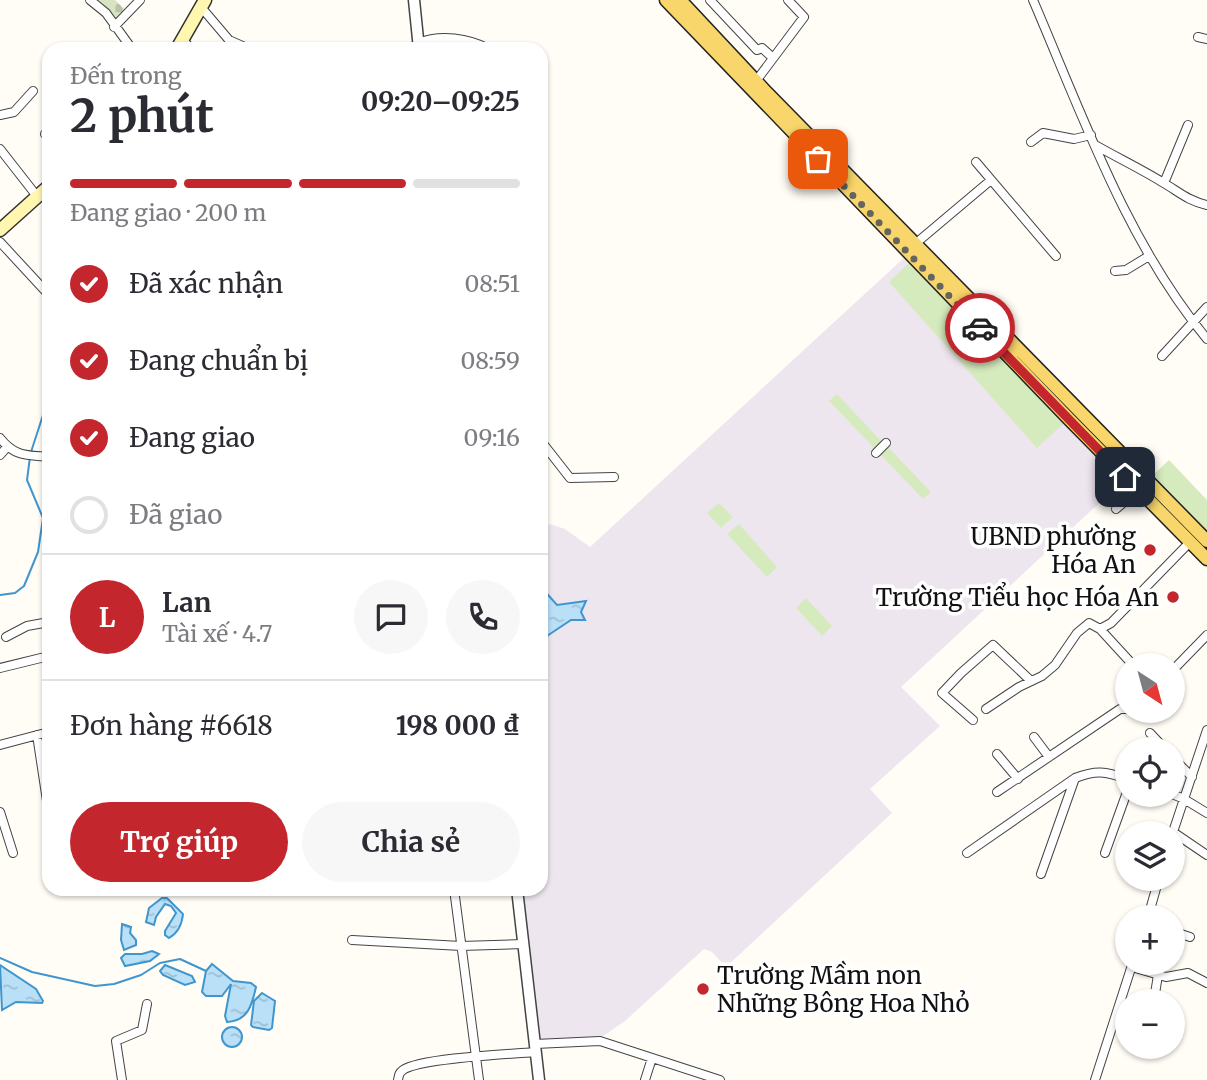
<!DOCTYPE html>
<html lang="vi">
<head>
<meta charset="utf-8">
<style>
  :root { --surface:#fff; --page:#f7f7f7; --text:#2b2b33; --muted:#7c7c81; --line:#e1e1e2; --accent:#c4262e }
  body { margin:0; font-family:Merriweather,serif; background:var(--page); color:var(--text); height:100vh; display:flex; flex-direction:column; font-size:26px; white-space:nowrap }
  * { box-sizing:border-box; margin:0 }
  p { font-size:23px; color:var(--muted) }
  .icon { flex:none; width:38px; height:38px; fill:none; stroke:currentColor; stroke-width:2; stroke-linecap:round; stroke-linejoin:round }
  .map { position:relative; flex:1; overflow:hidden }
  .details { position:absolute; left:42px; top:42px; width:506px; height:854px; display:flex; flex-direction:column; background:var(--surface); border-radius:21px; box-shadow:0 2px 5px #0004 }
  .details>* { flex:none }
  .needle { width:46px; rotate:144deg }
  .tools { position:absolute; left:1115px; top:653px; display:grid; gap:14px }
  .tools a { display:grid; place-items:center; width:70px; height:70px; border-radius:50%; background:var(--surface); box-shadow:0 2px 5px #0004; font-size:35px }
  .pin { position:absolute; display:grid; place-items:center; width:60px; height:60px; color:#fff; margin:-30px; border-radius:14px; box-shadow:0 4px 10px #0006 }
  .courier { position:absolute; display:grid; place-items:center; width:70px; height:70px; margin:-35px; border:5px solid #c4262e; border-radius:50%; background:#fff; color:#222; box-shadow:0 2px 9px #0007 }
  .summary em { font-style:normal; font-weight:700 }
  .summary div { display:flex; flex-direction:column-reverse }
  .summary { display:flex; align-items:center; justify-content:space-between; height:119px; padding:0 28px }
  h1 { font-size:46px; font-weight:700; line-height:52px }
  .bar { display:grid; grid-template-columns:repeat(4,1fr); gap:10px 7px; align-content:center; height:84px; padding:0 28px }
  .bar i { height:9px; border-radius:5px; background:var(--line) }
  .bar .active { background:var(--accent) }
  .bar p { grid-column:span 4 }
  .line { display:flex; align-items:center; gap:18px; padding:0 28px; border-top:2px solid var(--line) }
  .line div { flex:1 }
  .round { display:grid; place-items:center; flex:none; width:74px; height:74px; border-radius:37px; background:var(--page) }
  ol { padding:0 28px; list-style:none }
  li { display:flex; align-items:center; gap:21px; height:77px }
  li p { margin-inline-start:auto }
  li .icon { padding:7px; border-radius:50%; background:var(--accent); color:#fff; stroke-width:4 }
  li:last-child { color:var(--muted) }
  li i { width:38px; height:38px; border:4px solid var(--line); border-radius:50% }
  .action { display:flex; gap:14px; margin-top:auto; padding:14px 28px }
  .action a { flex:1; height:80px; border-radius:42px; background:var(--accent); color:#fff; font-size:28px; font-weight:700; line-height:80px; text-align:center }
  .action a+a { background:var(--page); color:var(--text) }
  .map>svg:first-child { display:block }
  .industrial { fill:#eee6ef }
  .grass { fill:#d5ebbd }
  .cemetery { fill:url(#cemetery-stones) }
  .water { fill:url(#water-ripples); stroke:#3f96cf; stroke-width:2 }
  .lines { fill:none; stroke-linecap:round; stroke-linejoin:round }
  .stream { stroke:#3f96cf; stroke-width:2 }
  .minor-casing { stroke:#444; stroke-width:10 }
  .tertiary-casing { stroke:#444; stroke-width:13 }
  .secondary-casing { stroke:#333; stroke-width:15 }
  .primary-casing { stroke:#222; stroke-width:15 }
  .minor { stroke:#fff; stroke-width:8 }
  .tertiary { stroke:#fff; stroke-width:10 }
  .secondary { stroke:#fff6b0; stroke-width:12 }
  .primary { stroke:#f9d66b; stroke-width:12 }
  .done { stroke:#646461; stroke-width:7; stroke-dasharray:0 12.6 }
  .route { stroke:#c4262e; stroke-width:9 }
  .poi-dot { fill:#c4262e; stroke:#fff; stroke-width:2.5 }
  .labels { text-anchor:middle; dominant-baseline:central; stroke-width:7; stroke-linejoin:round; paint-order:stroke }
  .poi-label { font-size:24px; fill:#111; stroke:#fff; text-anchor:end }
</style>
</head>
<body>
<div class="map">
<svg width="1207" height="1080" viewBox="0 0 1207 1080">
  <defs>
    <pattern id="cemetery-stones" width="16" height="16" patternUnits="userSpaceOnUse" patternTransform="scale(1.75)"><rect width="16" height="16" fill="#d9e3c4"/><path d="M2 7V4a2 2 0 0 1 4 0v3zM10 15v-3a2 2 0 0 1 4 0v3z" fill="#b9c2a7"/></pattern>
    <pattern id="water-ripples" width="26" height="14" patternUnits="userSpaceOnUse" patternTransform="scale(1.75)"><rect width="26" height="14" fill="#b9e0f7"/><path d="M2 4q2-2 4 0t4 0M15 11q2-2 4 0t4 0" fill="none" stroke="#9ebfd3"/></pattern>
  </defs>
  <rect width="100%" height="100%" fill="#fffdf5"/>
  <path class="industrial" d="M906 256 1123 481 901 687 940 726 870 789 892 813 726 967 712 952 704 949 625 1021 600 1038 538 1041 521 889H541V531L550 524 565 529 590 547Z"/>
  <path class="grass" d="M911 261 1065 422 1037 448 889 282Z
    M837 394 883 443 876 450 829 401Z
    M887 446 931 492 923 499 879 453Z
    M1169 460 1207 500V535L1151 477Z
    M719 503 733 517 721 528 707 513Z
    M739 524 777 567 767 577 727 534Z
    M806 598 832 626 822 636 796 608Z"/>
  <path class="cemetery" d="M94 0H115L126 11 114 23Z"/>
  <path class="water" d="M541 587 557 605 586 601 581 612 585 620H571L541 640Z
    M162 898H167L183 914C182 924 178 933 169 938L165 935V931L176 913 171 906 165 904 156 917 154 925 146 922 149 908Z
    M122 924 131 927 130 933 136 940V945L124 950 121 940Z
    M152 951 159 954 150 961 125 966 121 958 125 954H142Z
    M212 964 233 981 251 983 256 987C252 1005 248 1021 227 1022L225 1016 231 984 222 996H206L202 992 206 971Z
    M0 965 36 989 43 1001 42 1003 16 1002 2 1010Z
    M165 965 192 976 195 982 185 985 163 975 160 971Z
    M262 993 275 1001 272 1028 269 1030 253 1027 251 1025 254 1001Z
    M222 1037a10 10 0 1 1 20 0a10 10 0 1 1-20 0Z"/>
  <g class="lines">
    <path class="stream" d="M31 452 43 415 49 408
      M0 595 15 593 24 586 38 552 43 518 27 480 30 457
      M0 958 32 972 95 986 114 984 141 975 160 963 180 959 206 971"/>
    <g class="minor-casing">
      <path id="minor" d="M90 0 106 13 132 49
        M710 0 757 50 762 48 773 58
        M1033 0C1082 114 1127 243 1207 339
        M201 7 229 40 247 48
        M114 27 140 0
        M1198 37 1207 39
        M182 40 192 49
        M418 43C441 34 468 38 489 49
        M229 49H230
        M756 81 804 17 788 0
        M0 115 14 112 33 91
        M45 134H49
        M1031 142 1043 133 1074 139 1091 135
        M1097 146C1118 158 1141 169 1162 182 1178 191 1188 201 1207 205
        M0 149 36 195
        M976 162 1056 256
        M1164 183 1188 125
        M0 242 49 295
        M915 244 991 180
        M1115 271 1126 270 1149 256
        M1162 356 1207 307
        M0 438C15 457 27 455 49 457
        M541 441 570 478 614 477
        M876 453 886 443
        M0 455 7 447
        M1116 509 1138 490
        M1100 629 1111 623 1190 542
        M6 637 27 626 49 622
        M0 668 49 656
        M1172 671 1207 635
        M986 709 1019 687 1042 676 1055 665 1077 633 1089 623 1100 629 1133 665
        M973 720 942 693 961 673 993 645 1031 681
        M1150 733 1165 749
        M37 735 49 814
        M1034 737 1049 757
        M0 745 49 732
        M997 754 1018 779
        M1172 757 1192 777
        M997 792 1120 709H1127
        M1172 794 1184 799 1207 813
        M0 812 13 853
        M1173 832 1207 855
        M1172 835 1207 730
        M967 853 1075 778C1096 770 1105 771 1127 779
        M1105 853 1127 792
        M1041 874 1075 778
        M454 889 479 1080
        M1148 917 1159 878
        M1172 931 1190 937
        M352 940 461 946 523 944
        M1132 967 1166 977 1188 973 1207 983
        M1154 1000 1158 975
        M535 1044 600 1041 720 1080
        M122 1080 116 1041 142 1030 147 1004
        M398 1080C399 1075 399 1073 403 1070 420 1058 510 1054 536 1052
        M645 1080 652 1058
        M1095 1080 1133 962"/>
    </g>
    <g class="tertiary-casing">
      <path id="tertiary" d="M414 0 419 49
        M517 889 539 1080"/>
    </g>
    <g class="secondary-casing">
      <path id="secondary" d="M177 49 205 0
        M0 230 49 186"/>
    </g>
    <g class="primary-casing">
      <path id="primary" d="M666 0 1070 420 1207 559
        M680 0 767 93 1207 541"/>
    </g>
    <use href="#minor" class="minor"/>
    <use href="#tertiary" class="tertiary"/>
    <use href="#secondary" class="secondary"/>
    <use href="#primary" class="primary"/>
  </g>
  <g class="lines">
    <path class="done" d="M818 159 980 328"/>
    <path class="route" d="M980 328 1125 477"/>
  </g>
  <g class="poi-dot">
    <circle cx="1150" cy="550" r="7"/>
    <circle cx="1173" cy="597" r="7"/>
    <circle cx="703" cy="989" r="7"/>
  </g>
  <g class="labels">
    <g class="poi-label">
      <text x="1136" y="536">UBND phường<tspan x="1136" dy="28">Hóa An</tspan></text>
      <text x="1159" y="597">Trường Tiểu học Hóa An</text>
      <text x="717" y="975" text-anchor="start">Trường Mầm non<tspan x="717" dy="28">Những Bông Hoa Nhỏ</tspan></text>
    </g>
  </g>
</svg>
<div class="tools">
<a><svg class="needle" viewBox="-14 -14 28 28"><path d="M0-13l5 13h-10z" fill="#e53935"/><path d="M0 13l5-13h-10z" fill="#7c7c81"/></svg></a>
<a><svg class="icon" aria-label="locate" viewBox="0 0 24 24"><circle cx="12" cy="12" r="6"/><path d="M12 2v4M12 18v4M2 12h4M18 12h4"/></svg></a>
<a><svg class="icon" aria-label="layers" viewBox="0 0 24 24"><path d="M12 4l9 5-9 5-9-5zM3 14l9 5 9-5"/></svg></a>
<a>+</a>
<a>−</a>
</div>
<div class="pin" style="left:818px;top:159px;background:#ea580c"><svg class="icon" aria-label="bag" viewBox="0 0 24 24"><path d="M5 8h14l-1 12H6zM9 8a3 3 0 0 1 6 0"/></svg></div>
<div class="pin" style="left:1125px;top:477px;background:#1f2937"><svg class="icon" aria-label="home" viewBox="0 0 24 24"><path d="M3 11l9-7 9 7M6 9v11h12V9"/></svg></div>
<div class="courier" style="left:980px;top:328px"><svg class="icon" aria-label="car" viewBox="0 0 24 24"><path d="M5 17H2v-5l4-1 3-4h7l3 4 3 1v5h-3M9 17h6M6 11h13"/><circle cx="7" cy="17" r="2"/><circle cx="17" cy="17" r="2"/></svg></div>
<section class="details">
<div class="summary"><div><h1>2 phút</h1><p>Đến trong</p></div><em>09:20–09:25</em></div>
<div class="bar"><i class="active"></i><i class="active"></i><i class="active"></i><i></i><p>Đang giao · 200 m</p></div>
<ol>
<li><svg class="icon" aria-label="check" viewBox="0 0 24 24"><path d="M5 12l5 5 9-10"/></svg>Đã xác nhận<p>08:51</p></li>
<li><svg class="icon" aria-label="check" viewBox="0 0 24 24"><path d="M5 12l5 5 9-10"/></svg>Đang chuẩn bị<p>08:59</p></li>
<li><svg class="icon" aria-label="check" viewBox="0 0 24 24"><path d="M5 12l5 5 9-10"/></svg>Đang giao<p>09:16</p></li>
<li><i></i>Đã giao</li>
</ol>
<div class="line" style="height:126px"><b class="round" style="background:var(--accent);color:#fff">L</b><div><b>Lan</b><p>Tài xế · 4.7</p></div><a class="round"><svg class="icon" aria-label="chat" viewBox="0 0 24 24"><path d="M4 5h16v11H9l-5 4z"/></svg></a><a class="round"><svg class="icon" aria-label="phone" viewBox="0 0 24 24"><path d="M5 4h4l2 5-3 2q2 4 5 5l2-3 5 2v4C11 20 4 13 5 4z"/></svg></a></div>
<div class="line" style="height:91px"><div>Đơn hàng #6618</div><b>198 000 ₫</b></div>
<div class="action"><a>Trợ giúp</a><a>Chia sẻ</a></div>
</section>
</div>
</body>
</html>
